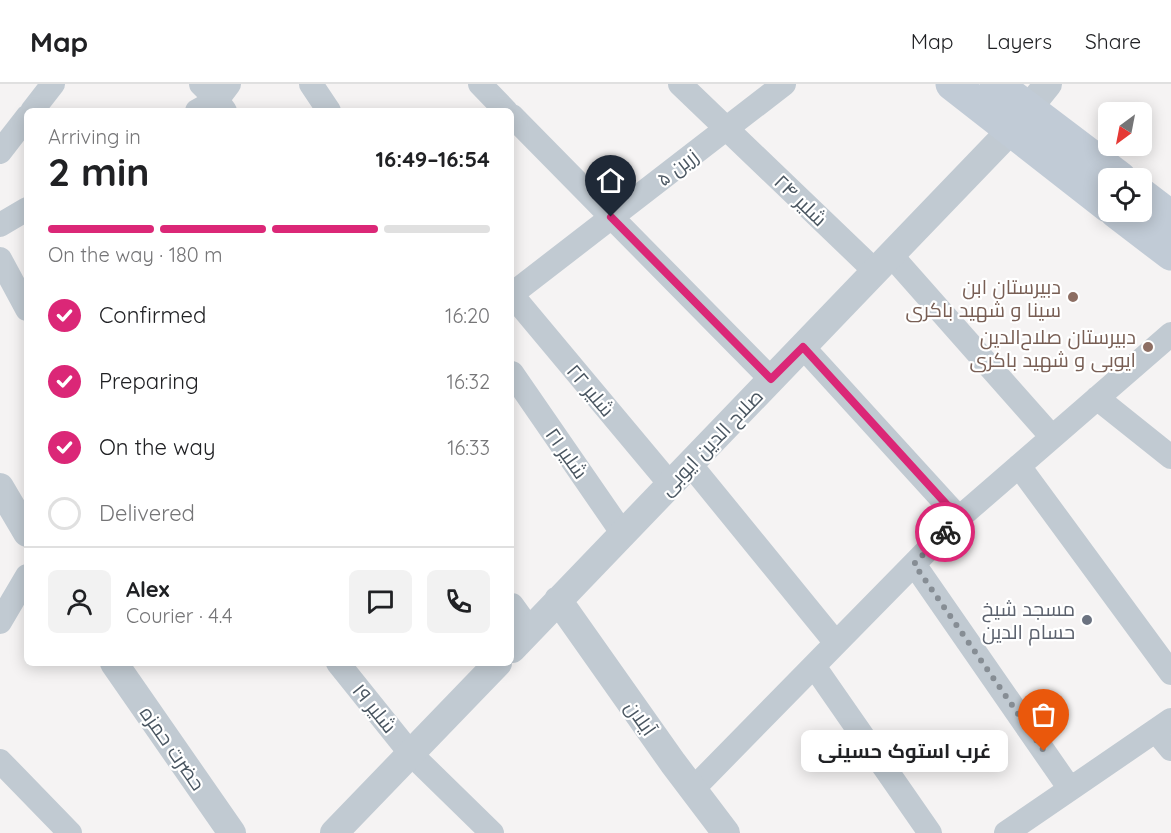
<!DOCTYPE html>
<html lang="en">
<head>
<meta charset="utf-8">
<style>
  :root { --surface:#fff; --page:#f2f2f2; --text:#202124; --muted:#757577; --line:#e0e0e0; --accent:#db2777 }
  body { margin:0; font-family:Quicksand,Cairo,sans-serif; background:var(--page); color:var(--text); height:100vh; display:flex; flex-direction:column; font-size:22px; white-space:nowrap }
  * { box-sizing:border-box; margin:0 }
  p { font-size:20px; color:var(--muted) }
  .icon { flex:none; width:33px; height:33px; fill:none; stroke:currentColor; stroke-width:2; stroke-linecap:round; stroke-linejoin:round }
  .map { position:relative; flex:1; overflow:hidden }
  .details { position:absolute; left:24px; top:24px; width:490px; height:558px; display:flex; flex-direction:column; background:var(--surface); border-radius:9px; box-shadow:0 3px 15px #0003 }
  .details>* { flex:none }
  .needle { width:39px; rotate:212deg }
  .controls { position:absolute; left:1098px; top:18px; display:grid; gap:12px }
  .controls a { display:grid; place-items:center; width:54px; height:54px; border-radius:9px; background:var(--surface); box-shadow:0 3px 15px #0003; font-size:30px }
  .pin { position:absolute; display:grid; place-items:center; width:51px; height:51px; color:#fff; margin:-62px -26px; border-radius:50% 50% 50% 0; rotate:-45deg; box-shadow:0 0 6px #0007 }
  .pin .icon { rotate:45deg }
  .courier { position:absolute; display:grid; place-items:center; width:60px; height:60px; margin:-30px; border:4px solid #db2777; border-radius:50%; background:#fff; color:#222; box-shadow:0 2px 8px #0007 }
  .bubble { position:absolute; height:42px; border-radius:9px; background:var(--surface); box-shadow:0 3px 15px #0003; font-size:20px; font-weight:700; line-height:42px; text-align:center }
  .summary em { font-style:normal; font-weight:700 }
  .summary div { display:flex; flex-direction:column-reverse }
  .summary { display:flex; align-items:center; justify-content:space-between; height:102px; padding:0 24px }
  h1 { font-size:39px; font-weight:700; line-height:45px }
  .bar { display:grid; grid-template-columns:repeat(4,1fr); gap:9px 6px; align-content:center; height:72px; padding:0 24px }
  .bar i { height:8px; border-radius:4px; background:var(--line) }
  .bar .active { background:var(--accent) }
  .bar p { grid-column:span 4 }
  .line { display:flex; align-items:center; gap:15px; padding:0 24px; border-top:2px solid var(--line) }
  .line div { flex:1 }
  .round { display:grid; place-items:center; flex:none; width:63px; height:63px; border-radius:9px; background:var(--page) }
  ol { padding:0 24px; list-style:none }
  li { display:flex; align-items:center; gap:18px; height:66px }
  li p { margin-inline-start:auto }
  li .icon { padding:6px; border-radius:50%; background:var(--accent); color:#fff; stroke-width:4 }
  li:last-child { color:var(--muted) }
  li i { width:33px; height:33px; border:3px solid var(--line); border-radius:50% }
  header { display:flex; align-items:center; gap:36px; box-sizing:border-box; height:84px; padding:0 30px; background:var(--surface); border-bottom:2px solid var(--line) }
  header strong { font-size:28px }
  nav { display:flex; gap:33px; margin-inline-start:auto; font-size:21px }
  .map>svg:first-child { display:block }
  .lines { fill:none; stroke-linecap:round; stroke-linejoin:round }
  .minor { stroke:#c1cad2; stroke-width:24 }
  .tertiary { stroke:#c1cad2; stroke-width:28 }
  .secondary { stroke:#c1cbd6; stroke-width:33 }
  .done { stroke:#868d94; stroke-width:6; stroke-dasharray:0 10.8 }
  .route { stroke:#db2777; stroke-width:8 }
  .education-dot { fill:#8d6e63; stroke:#fff; stroke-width:2 }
  .worship-dot { fill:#6b7280; stroke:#fff; stroke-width:2 }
  .labels { text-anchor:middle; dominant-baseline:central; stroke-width:4.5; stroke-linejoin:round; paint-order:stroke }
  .street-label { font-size:20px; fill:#4a5661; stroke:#fff }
  .education-label { font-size:20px; fill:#785e54; stroke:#fff; text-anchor:end }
  .worship-label { font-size:20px; fill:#5b616d; stroke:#fff; text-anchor:end }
</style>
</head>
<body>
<header>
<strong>Map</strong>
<nav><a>Map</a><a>Layers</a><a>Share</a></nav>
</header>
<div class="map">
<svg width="1171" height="749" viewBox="0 0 1171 749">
  <rect width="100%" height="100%" fill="#f5f3f3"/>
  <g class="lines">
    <path class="minor" d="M201 0 217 16 225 27
      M311 0 329 27
      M480 0 506 27
      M680 0 875 187
      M32 27 53 0
      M197 27 217 16 229 0
      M512 32 771 295
      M0 68 27 33
      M0 141 27 125
      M891 171 1052 353
      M0 175 27 225
      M512 210 784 0
      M512 211 670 400
      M803 263 959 434
      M512 289 623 450
      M1097 314 1171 373
      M690 380 836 559
      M1019 382 1171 589
      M914 480 1070 705
      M512 521 530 546
      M0 538 27 492
      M338 579 411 670 492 749
      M814 582 930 749
      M1156 647 1171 665
      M0 677 70 749
      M693 705 959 434 1171 250
      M1006 749 1171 636"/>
    <path class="tertiary" d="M0 403 27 449
      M558 516 673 679 726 749
      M512 565 1011 46 1048 0
      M114 579 232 749
      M334 749 498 579"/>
    <path class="secondary" d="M952 0 1108 122
      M996 0 1120 94
      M1142 111 1171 133
      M1116 128 1171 170"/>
  </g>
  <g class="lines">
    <path class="done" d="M945 448 914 480 1044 667"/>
    <path class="route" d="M611 133 771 295 803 263 959 434 945 448"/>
  </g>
  <g class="education-dot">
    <circle cx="1073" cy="213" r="6"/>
    <circle cx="1148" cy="263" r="6"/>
  </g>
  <circle class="worship-dot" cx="1087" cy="536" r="6"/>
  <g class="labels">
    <g class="street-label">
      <text transform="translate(677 83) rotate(-38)">زرین ۵</text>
      <text transform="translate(801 116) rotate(44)">شلیر ۲۴</text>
      <text transform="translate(591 306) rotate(50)">شلیر ۲۲</text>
      <text transform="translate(711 358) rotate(-46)">صلاح الدین ایوبی</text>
      <text transform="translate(567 369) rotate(55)">شلیر ۲۱</text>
      <text transform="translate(375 624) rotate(51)">شلیر ۱۹</text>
      <text transform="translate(641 634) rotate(55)">آیلان</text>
      <text transform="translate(173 664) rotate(55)">حضرت حمزه</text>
    </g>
    <g class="education-label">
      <text x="1061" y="202">دبیرستان ابن<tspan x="1061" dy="23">سینا و شهید باکری</tspan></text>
      <text x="1136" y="252">دبیرستان صلاح‌الدین<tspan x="1136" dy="23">ایوبی و شهید باکری</tspan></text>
    </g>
    <g class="worship-label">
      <text x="1075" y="524">مسجد شیخ<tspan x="1075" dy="23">حسام الدین</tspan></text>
    </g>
  </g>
</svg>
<div class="controls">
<a><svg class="needle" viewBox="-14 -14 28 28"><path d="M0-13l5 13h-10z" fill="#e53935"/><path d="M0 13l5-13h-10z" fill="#757577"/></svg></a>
<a><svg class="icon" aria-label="locate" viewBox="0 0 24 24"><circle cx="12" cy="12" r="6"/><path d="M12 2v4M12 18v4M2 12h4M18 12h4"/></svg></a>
</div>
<div class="pin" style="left:1044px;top:667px;background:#ea580c"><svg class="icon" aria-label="bag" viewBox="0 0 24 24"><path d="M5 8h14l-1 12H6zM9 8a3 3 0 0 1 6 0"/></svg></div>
<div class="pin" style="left:611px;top:133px;background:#1f2937"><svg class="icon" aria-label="home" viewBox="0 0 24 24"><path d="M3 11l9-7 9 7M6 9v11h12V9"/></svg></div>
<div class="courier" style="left:945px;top:448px"><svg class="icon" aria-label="bike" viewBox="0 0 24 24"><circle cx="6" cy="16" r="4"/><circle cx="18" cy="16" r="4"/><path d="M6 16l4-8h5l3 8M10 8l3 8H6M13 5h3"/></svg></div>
<div class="bubble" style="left:801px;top:646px;width:207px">غرب استوک حسینی</div>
<section class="details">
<div class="summary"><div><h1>2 min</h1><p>Arriving in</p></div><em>16:49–16:54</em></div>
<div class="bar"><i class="active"></i><i class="active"></i><i class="active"></i><i></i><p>On the way · 180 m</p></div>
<ol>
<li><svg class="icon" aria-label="check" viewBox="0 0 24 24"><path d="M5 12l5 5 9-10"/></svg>Confirmed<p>16:20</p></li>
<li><svg class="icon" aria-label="check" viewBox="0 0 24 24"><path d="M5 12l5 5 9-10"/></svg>Preparing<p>16:32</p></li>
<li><svg class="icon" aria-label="check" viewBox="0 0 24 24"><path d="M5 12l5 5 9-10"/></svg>On the way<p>16:33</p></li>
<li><i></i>Delivered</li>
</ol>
<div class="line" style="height:108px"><a class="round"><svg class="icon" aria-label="person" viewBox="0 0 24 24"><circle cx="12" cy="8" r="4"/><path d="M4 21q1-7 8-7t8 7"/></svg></a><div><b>Alex</b><p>Courier · 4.4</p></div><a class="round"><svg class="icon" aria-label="chat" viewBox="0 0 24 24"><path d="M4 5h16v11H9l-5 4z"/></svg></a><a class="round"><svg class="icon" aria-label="phone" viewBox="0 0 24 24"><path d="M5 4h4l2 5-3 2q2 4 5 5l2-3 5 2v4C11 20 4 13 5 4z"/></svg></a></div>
</section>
</div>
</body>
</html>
